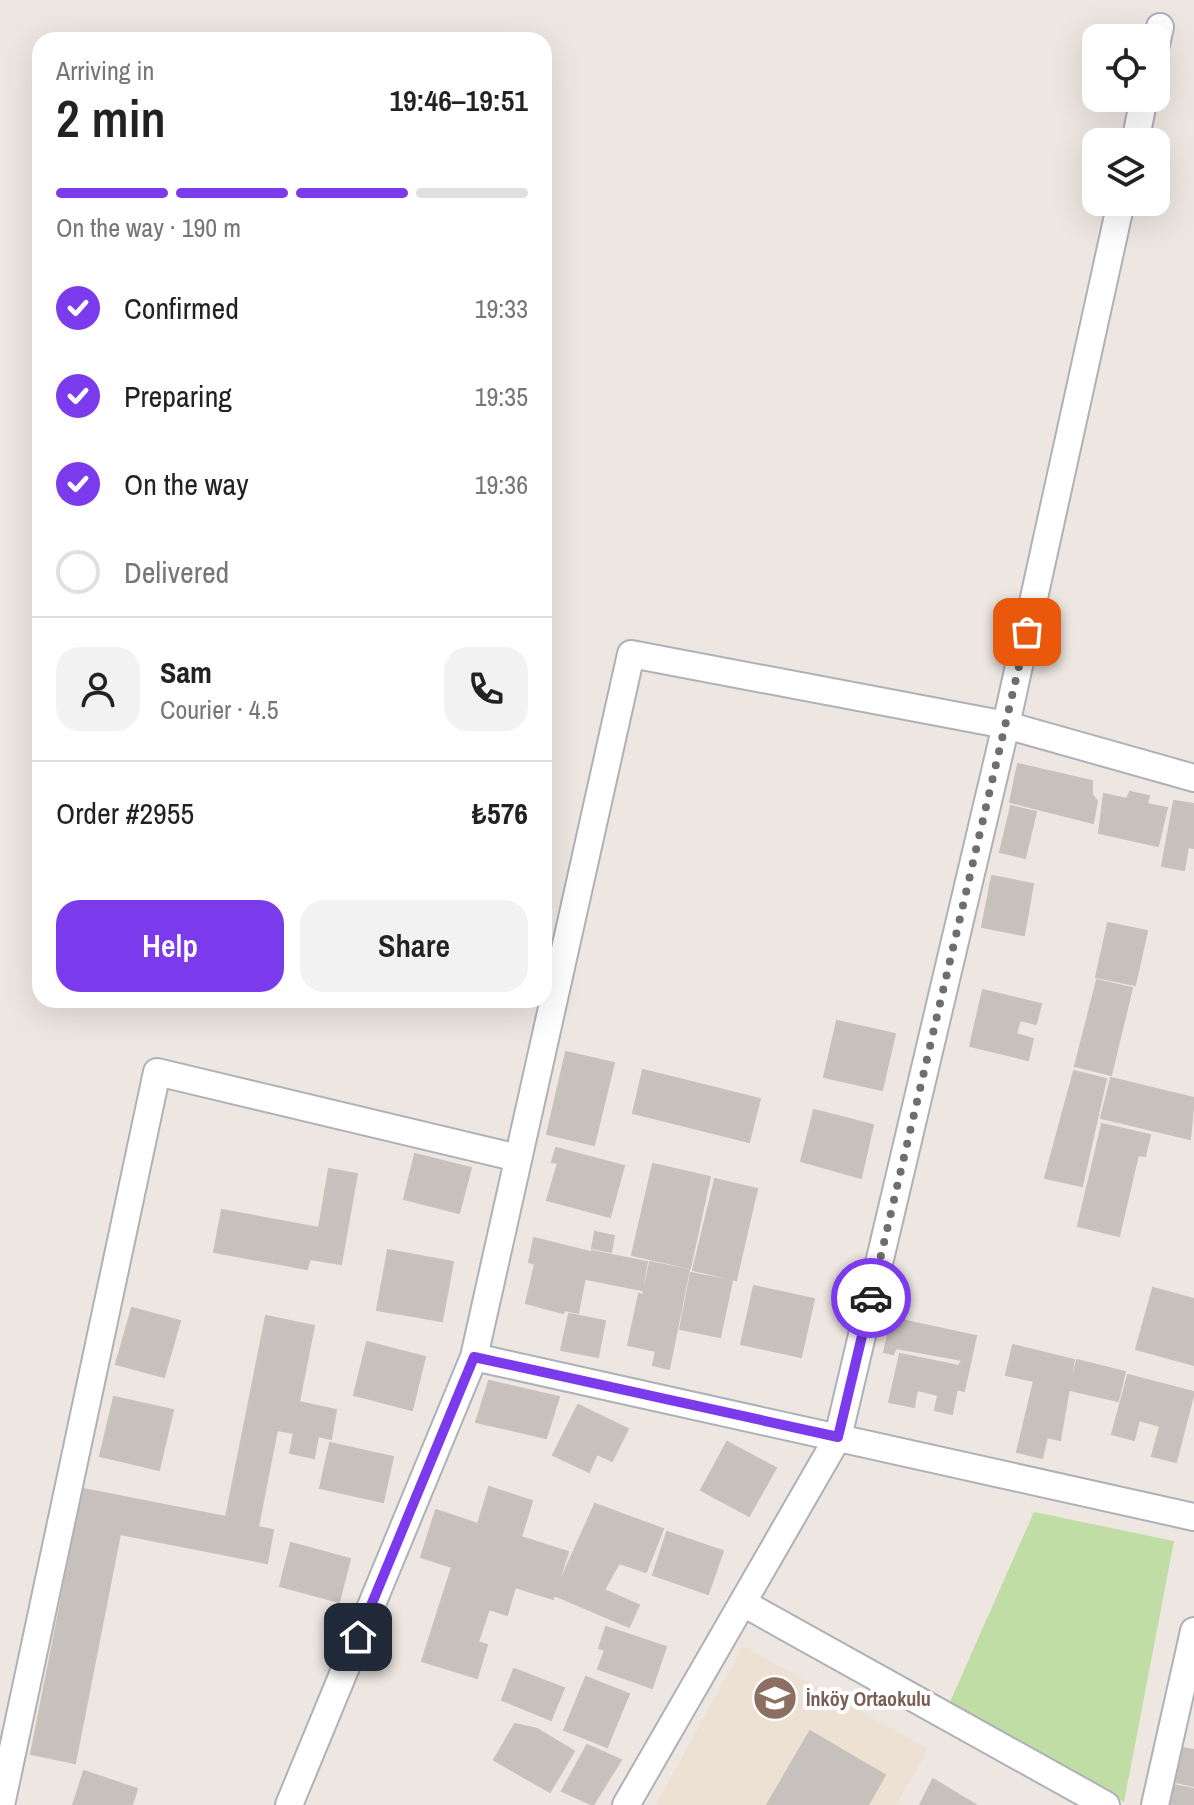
<!DOCTYPE html>
<html lang="en">
<head>
<meta charset="utf-8">
<style>
  :root { --surface:#fff; --page:#f2f2f2; --text:#222; --muted:#767676; --line:#e0e0e0; --accent:#7c3aed }
  body { margin:0; font-family:"Archivo Narrow",sans-serif; background:var(--page); color:var(--text); height:100vh; display:flex; flex-direction:column; font-size:30px; white-space:nowrap }
  * { box-sizing:border-box; margin:0 }
  p { font-size:26px; color:var(--muted) }
  .icon { flex:none; width:44px; height:44px; fill:none; stroke:currentColor; stroke-width:2; stroke-linecap:round; stroke-linejoin:round }
  .map { position:relative; flex:1; overflow:hidden }
  .details { position:absolute; left:32px; top:32px; width:520px; height:976px; display:flex; flex-direction:column; background:var(--surface); border-radius:24px; box-shadow:0 8px 32px #0002 }
  .details>* { flex:none }
  .tools { position:absolute; left:1082px; top:24px; display:grid; gap:16px }
  .tools a { display:grid; place-items:center; width:88px; height:88px; border-radius:16px; background:var(--surface); box-shadow:0 8px 32px #0002; font-size:40px }
  .pin { position:absolute; display:grid; place-items:center; width:68px; height:68px; color:#fff; margin:-34px; border-radius:16px; box-shadow:0 4px 12px #0006 }
  .courier { position:absolute; display:grid; place-items:center; width:80px; height:80px; margin:-40px; border:6px solid #7c3aed; border-radius:50%; background:#fff; color:#222; box-shadow:0 2px 10px #0007 }
  .headline em { font-style:normal; font-weight:600 }
  .headline div { display:flex; flex-direction:column-reverse }
  .headline { display:flex; align-items:center; justify-content:space-between; height:136px; padding:0 24px }
  h1 { font-size:52px; font-weight:600; line-height:60px }
  .bar { display:grid; grid-template-columns:repeat(4,1fr); gap:12px 8px; align-content:center; height:96px; padding:0 24px }
  .bar i { height:10px; border-radius:6px; background:var(--line) }
  .bar .active { background:var(--accent) }
  .bar p { grid-column:span 4 }
  .line { display:flex; align-items:center; gap:20px; padding:0 24px; border-top:2px solid var(--line) }
  .line div { flex:1 }
  .round { display:grid; place-items:center; flex:none; width:84px; height:84px; border-radius:24px; background:var(--page) }
  ol { padding:0 24px; list-style:none }
  li { display:flex; align-items:center; gap:24px; height:88px }
  li p { margin-inline-start:auto }
  li .icon { padding:8px; border-radius:50%; background:var(--accent); color:#fff; stroke-width:4 }
  li:last-child { color:var(--muted) }
  li i { width:44px; height:44px; border:4px solid var(--line); border-radius:50% }
  .action { display:flex; gap:16px; margin-top:auto; padding:16px 24px }
  .action a { flex:1; height:92px; border-radius:24px; background:var(--accent); color:#fff; font-size:32px; font-weight:600; line-height:92px; text-align:center }
  .action a+a { background:var(--page); color:var(--text) }
  .map>svg:first-child { display:block }
  .education { fill:#ece1d3 }
  .green { fill:#bfdda5 }
  .building { fill:#c6c1bc; stroke:#c8c2bb; stroke-width:2 }
  .lines { fill:none; stroke-linecap:round; stroke-linejoin:round }
  .street-casing { stroke:#aeb1b8; stroke-width:30 }
  .street { stroke:#fff; stroke-width:26 }
  .done { stroke:#706e6c; stroke-width:8; stroke-dasharray:0 14.4 }
  .route { stroke:#7c3aed; stroke-width:10 }
  .labels { text-anchor:middle; dominant-baseline:central; stroke-width:8; stroke-linejoin:round; paint-order:stroke }
  .education-label { font-size:20px; font-weight:bold; fill:#785e54; stroke:#fff; text-anchor:start }
</style>
</head>
<body>
<div class="map">
<svg width="1194" height="1805" viewBox="0 0 1194 1805">
  <rect width="100%" height="100%" fill="#ede6e1"/>
  <path class="education" d="M743 1646 928 1749 896 1805H656Z"/>
  <path class="green" d="M1034 1512 1174 1541 1124 1802 950 1702Z"/>
  <path class="building" d="M1018 764 1092 781V795L1097 801 1093 823 1010 802Z
    M1130 792 1149 796 1147 804 1167 808 1158 846 1099 833 1104 794 1127 799Z
    M1174 801 1194 804V848L1188 847 1184 870 1162 866Z
    M1011 806 1036 812 1025 858 1000 852Z
    M992 876 1033 884 1024 935 982 927Z
    M1108 923 1147 931 1135 985 1096 977Z
    M1097 980 1132 988 1111 1075 1075 1066Z
    M983 990 1041 1004 1036 1024 1020 1020 1016 1034 1033 1039 1028 1060 970 1046Z
    M837 1021 895 1034 882 1090 824 1077Z
    M566 1052 614 1063 594 1145 547 1134Z
    M643 1070 760 1099 749 1142 633 1113Z
    M1074 1071 1106 1079 1082 1186 1045 1178Z
    M1111 1078 1194 1098 1190 1139 1101 1118Z
    M814 1110 873 1125 861 1178 801 1161Z
    M1102 1124 1150 1135 1145 1156 1138 1155 1119 1236 1078 1226Z
    M556 1148 624 1166 610 1217 547 1200 558 1163 552 1162Z
    M415 1154 471 1168 459 1213 404 1199Z
    M653 1164 710 1177 690 1268 632 1255Z
    M329 1169 357 1174 341 1264 310 1259 307 1269 214 1252 222 1210 319 1228Z
    M715 1179 757 1189 736 1280 693 1270Z
    M595 1232 614 1236 611 1252 592 1248Z
    M534 1238 590 1252 578 1313 565 1310 563 1313 526 1303 535 1264 529 1262Z
    M388 1250 453 1262 442 1321 377 1310Z
    M592 1251 647 1262 642 1290 586 1279Z
    M650 1262 689 1270 669 1369 653 1365 656 1351 628 1345 639 1294 643 1295Z
    M691 1273 732 1281 720 1337 680 1329Z
    M754 1286 814 1299 801 1357 741 1344Z
    M1153 1288 1194 1299V1365L1136 1349Z
    M132 1308 180 1321 164 1377 116 1364Z
    M569 1314 605 1321 598 1357 561 1350Z
    M266 1316 314 1326 299 1402 336 1410 331 1439 318 1436 314 1458 290 1453 294 1433 277 1430 258 1527 273 1530 267 1563 120 1534 75 1763 31 1754 83 1489 226 1517Z
    M892 1318 976 1336 964 1391 957 1389 952 1414 935 1410 938 1395 917 1390 914 1407 889 1402 900 1354 959 1366 962 1360 896 1348 893 1354 884 1352Z
    M367 1342 425 1357 412 1410 354 1395Z
    M1013 1345 1074 1360 1060 1440 1047 1437 1042 1458 1017 1452 1034 1381 1006 1375Z
    M1077 1360 1125 1372 1118 1401 1070 1390Z
    M1128 1375 1194 1392 1176 1462 1152 1456 1160 1426 1139 1420 1134 1440 1112 1434Z
    M489 1381 559 1397 546 1438 476 1422Z
    M114 1397 173 1410 159 1470 100 1456Z
    M578 1405 628 1429 612 1461 597 1454 589 1472 553 1455Z
    M727 1442 776 1468 749 1516 701 1490Z
    M330 1443 393 1457 383 1502 320 1488Z
    M489 1487 532 1501 521 1537 568 1552 553 1599 515 1587 507 1615 489 1609 478 1642 487 1645 477 1678 422 1661 452 1567 421 1557 436 1510 478 1524Z
    M595 1504 663 1529 646 1572 619 1563 604 1590 639 1605 629 1627 554 1595Z
    M667 1532 723 1551 708 1594 653 1575Z
    M291 1543 350 1559 339 1602 280 1586Z
    M606 1627 666 1647 652 1688 598 1669 605 1650 599 1648Z
    M514 1669 564 1688 551 1720 502 1700Z
    M586 1677 629 1694 607 1747 564 1730Z
    M515 1724 537 1729 574 1751 550 1792 494 1760Z
    M810 1731 885 1775 868 1805H767Z
    M587 1745 621 1760 593 1805 562 1791Z
    M1182 1748 1194 1750V1786L1175 1782Z
    M84 1771 137 1789 132 1805H73Z
    M933 1779 976 1805H920Z
    M1173 1785 1194 1789V1805H1169Z"/>
  <g class="lines">
    <g class="street-casing">
      <path id="street" d="M1156 45 1160 27
        M1135 142 1144 98
        M474 1357 1194 1517
        M743 1603 1106 1805
        M1 1805 157 1072 518 1158
        M289 1805 474 1357 631 654 1006 725 1194 778
        M626 1805 838 1437 1006 725 1121 202
        M1155 1805 1194 1631"/>
    </g>
    <use href="#street" class="street"/>
  </g>
  <g class="lines">
    <path class="done" d="M871 1298 1027 632"/>
    <path class="route" d="M358 1637 474 1357 838 1437 871 1298"/>
  </g>
  <defs>
    <g id="school-disc" transform="scale(2.3)"><circle r="9.5" fill="#8d6e63" stroke="#fff"/><path d="M0-5L7-2L0 1L-7-2ZM-4 1L0 2.5L4 1V4Q0 6-4 4Z" fill="#fff"/></g>
  </defs>
  <g fill-rule="evenodd">
    <use href="#school-disc" x="775" y="1698"/>
  </g>
  <g class="labels">
    <g class="education-label">
      <text x="806" y="1698">İnköy Ortaokulu</text>
    </g>
  </g>
</svg>
<div class="tools">
<a><svg class="icon" aria-label="locate" viewBox="0 0 24 24"><circle cx="12" cy="12" r="6"/><path d="M12 2v4M12 18v4M2 12h4M18 12h4"/></svg></a>
<a><svg class="icon" aria-label="layers" viewBox="0 0 24 24"><path d="M12 4l9 5-9 5-9-5zM3 14l9 5 9-5"/></svg></a>
</div>
<div class="pin" style="left:1027px;top:632px;background:#ea580c"><svg class="icon" aria-label="bag" viewBox="0 0 24 24"><path d="M5 8h14l-1 12H6zM9 8a3 3 0 0 1 6 0"/></svg></div>
<div class="pin" style="left:358px;top:1637px;background:#1f2937"><svg class="icon" aria-label="home" viewBox="0 0 24 24"><path d="M3 11l9-7 9 7M6 9v11h12V9"/></svg></div>
<div class="courier" style="left:871px;top:1298px"><svg class="icon" aria-label="car" viewBox="0 0 24 24"><path d="M5 17H2v-5l4-1 3-4h7l3 4 3 1v5h-3M9 17h6M6 11h13"/><circle cx="7" cy="17" r="2"/><circle cx="17" cy="17" r="2"/></svg></div>
<section class="details">
<div class="headline"><div><h1>2 min</h1><p>Arriving in</p></div><em>19:46–19:51</em></div>
<div class="bar"><i class="active"></i><i class="active"></i><i class="active"></i><i></i><p>On the way · 190 m</p></div>
<ol>
<li><svg class="icon" aria-label="check" viewBox="0 0 24 24"><path d="M5 12l5 5 9-10"/></svg>Confirmed<p>19:33</p></li>
<li><svg class="icon" aria-label="check" viewBox="0 0 24 24"><path d="M5 12l5 5 9-10"/></svg>Preparing<p>19:35</p></li>
<li><svg class="icon" aria-label="check" viewBox="0 0 24 24"><path d="M5 12l5 5 9-10"/></svg>On the way<p>19:36</p></li>
<li><i></i>Delivered</li>
</ol>
<div class="line" style="height:144px"><a class="round"><svg class="icon" aria-label="person" viewBox="0 0 24 24"><circle cx="12" cy="8" r="4"/><path d="M4 21q1-7 8-7t8 7"/></svg></a><div><b>Sam</b><p>Courier · 4.5</p></div><a class="round"><svg class="icon" aria-label="phone" viewBox="0 0 24 24"><path d="M5 4h4l2 5-3 2q2 4 5 5l2-3 5 2v4C11 20 4 13 5 4z"/></svg></a></div>
<div class="line" style="height:104px"><div>Order #2955</div><b>₺576</b></div>
<div class="action"><a>Help</a><a>Share</a></div>
</section>
</div>
</body>
</html>
